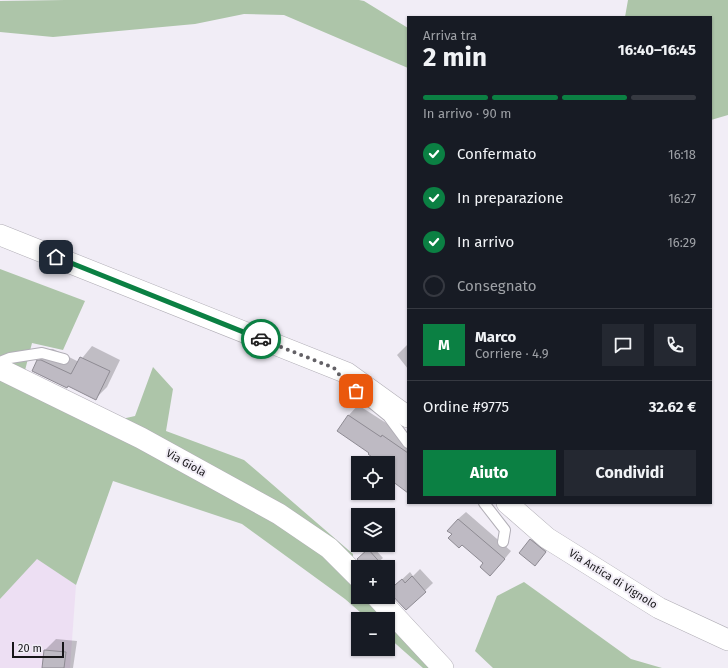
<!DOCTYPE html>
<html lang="it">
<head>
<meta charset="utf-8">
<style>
  :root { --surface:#171b24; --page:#242831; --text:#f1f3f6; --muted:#9ea1a6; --line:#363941; --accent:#0b8043 }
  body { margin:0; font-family:"Fira Sans",sans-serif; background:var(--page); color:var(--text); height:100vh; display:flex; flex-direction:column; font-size:15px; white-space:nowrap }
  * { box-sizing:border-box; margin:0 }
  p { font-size:13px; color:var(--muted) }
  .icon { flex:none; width:22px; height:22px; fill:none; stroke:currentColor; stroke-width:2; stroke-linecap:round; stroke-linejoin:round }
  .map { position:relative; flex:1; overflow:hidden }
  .sheet { position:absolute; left:407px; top:16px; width:305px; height:488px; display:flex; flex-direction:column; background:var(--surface); border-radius:0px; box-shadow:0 1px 3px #0004 }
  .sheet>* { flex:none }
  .tools { position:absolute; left:351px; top:456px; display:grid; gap:8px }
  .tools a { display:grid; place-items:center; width:44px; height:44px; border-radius:0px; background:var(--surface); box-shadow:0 1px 3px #0004; font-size:20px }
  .scale { position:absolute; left:12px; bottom:10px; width:52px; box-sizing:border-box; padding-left:4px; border:2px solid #171619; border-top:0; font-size:11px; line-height:14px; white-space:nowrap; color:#171619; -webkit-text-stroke:3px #f1edf6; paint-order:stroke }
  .pin { position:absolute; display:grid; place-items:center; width:34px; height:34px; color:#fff; margin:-17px; border-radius:8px; box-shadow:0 2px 6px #0006 }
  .courier { position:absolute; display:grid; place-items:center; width:40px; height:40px; margin:-20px; border:3px solid #0b8043; border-radius:50%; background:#fff; color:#222; box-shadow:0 1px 5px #0007 }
  .summary em { font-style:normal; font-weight:700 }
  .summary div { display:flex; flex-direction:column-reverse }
  .summary { display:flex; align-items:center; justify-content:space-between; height:68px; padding:0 16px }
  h1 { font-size:26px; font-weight:700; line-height:30px }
  .bar { display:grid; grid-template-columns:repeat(4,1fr); gap:6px 4px; align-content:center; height:48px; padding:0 16px }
  .bar i { height:5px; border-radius:3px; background:var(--line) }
  .bar .selected { background:var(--accent) }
  .bar p { grid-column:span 4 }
  .line { display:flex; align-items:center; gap:10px; padding:0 16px; border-top:1px solid var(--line) }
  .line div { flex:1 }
  .round { display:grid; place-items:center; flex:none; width:42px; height:42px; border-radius:0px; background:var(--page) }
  ol { padding:0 16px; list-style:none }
  li { display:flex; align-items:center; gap:12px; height:44px }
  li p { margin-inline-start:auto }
  li .icon { padding:4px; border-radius:50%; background:var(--accent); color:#fff; stroke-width:4 }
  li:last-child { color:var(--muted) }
  li i { width:22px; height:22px; border:2px solid var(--line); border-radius:50% }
  .action { display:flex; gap:8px; margin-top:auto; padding:8px 16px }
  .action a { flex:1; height:46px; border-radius:0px; background:var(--accent); color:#fff; font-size:16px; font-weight:700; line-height:46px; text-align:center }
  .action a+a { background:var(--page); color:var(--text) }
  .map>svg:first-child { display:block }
  .industrial { fill:#eddff3 }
  .green { fill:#adc5a9 }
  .shadow { fill:#0003 }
  .building { fill:#bebac3; stroke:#8e8b93 }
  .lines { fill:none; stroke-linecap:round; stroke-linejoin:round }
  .service-casing { stroke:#b1aeb6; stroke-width:12 }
  .minor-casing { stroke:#b1aeb6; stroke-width:22 }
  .service { stroke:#fff; stroke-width:10 }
  .minor { stroke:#fff; stroke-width:21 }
  .done { stroke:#636166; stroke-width:4; stroke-dasharray:0 7.2 }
  .route { stroke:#0b8043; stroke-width:5 }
  .labels { text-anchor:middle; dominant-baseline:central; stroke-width:4; stroke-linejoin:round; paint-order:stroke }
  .street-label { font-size:11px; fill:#171619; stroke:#f1edf6 }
</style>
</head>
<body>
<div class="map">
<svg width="728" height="668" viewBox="0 0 728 668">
  <rect width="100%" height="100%" fill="#f1edf6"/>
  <path class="industrial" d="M37 558 76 585 70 668H0V599Z"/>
  <path class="green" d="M65 0H359L364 1 408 28V68L284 15 244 14 195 24 53 37 0 32V1Z
    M628 0H728V115L711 120V17H625Z
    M0 269 85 301 63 350 32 343 21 386 95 425 135 416 153 367 173 389 166 431 244 460 353 554V578L358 583V597H371L436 668H423L388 637V619H368L345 599 242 524 113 481 76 585 37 559 0 599Z
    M524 582 631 659 662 668H493L475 651 497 596Z"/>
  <path class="shadow" d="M408 344V369L397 355Z
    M92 346 120 360 107 387 96 398 38 361 50 349H53L79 362Z
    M358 405 408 437V491L388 477V463H382L371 453 338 431 349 415Z
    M466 512 511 551 498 567 485 563 453 534 458 519Z
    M538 532 553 544 535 564 531 540Z
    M372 546 383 558 373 567H365L358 559Z
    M420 569 433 583 406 609 397 584 410 572 413 576Z
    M56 639 77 641 73 668H43L45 650Z"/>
  <path class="building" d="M80 357 110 371 96 400 68 386 67 388 32 371 37 360H41L71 374Z
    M348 415 381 437 382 435 408 453V493L388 478V463H380L368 454 369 453 337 431Z
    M458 519 505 559 490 576 480 567 483 563 462 545 459 548 448 538 452 534 447 531Z
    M530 539 546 552 535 566 519 553Z
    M368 549 384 567H365L357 559Z
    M412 576 426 592 406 610 388 591 402 579 405 583Z
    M44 650 66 652 64 668H42Z"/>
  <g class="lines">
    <g class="service-casing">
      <path id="service" d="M0 362 10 358 42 353 64 359
        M372 403 388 416 408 443
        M484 503 505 530 503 542"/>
    </g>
    <g class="minor-casing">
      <path id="minor" d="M0 235 347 373 408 417
        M0 369 141 438 279 514 329 548 358 577
        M507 503 547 538 659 608 728 640
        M377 597 443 668"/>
    </g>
    <use href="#service" class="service"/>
    <use href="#minor" class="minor"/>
  </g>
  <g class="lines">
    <path class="done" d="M261 339 334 368 346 383 356 391"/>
    <path class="route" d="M56 257 261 339"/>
  </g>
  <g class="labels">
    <g class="street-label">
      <text transform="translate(186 463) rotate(29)">Via Giola</text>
      <text transform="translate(613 579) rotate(32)">Via Antica di Vignolo</text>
    </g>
  </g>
</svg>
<div class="tools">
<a><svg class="icon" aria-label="locate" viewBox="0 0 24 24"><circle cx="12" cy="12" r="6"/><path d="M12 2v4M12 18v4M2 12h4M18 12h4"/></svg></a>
<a><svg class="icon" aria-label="layers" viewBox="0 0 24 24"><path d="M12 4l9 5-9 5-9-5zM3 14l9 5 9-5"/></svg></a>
<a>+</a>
<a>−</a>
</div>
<div class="scale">20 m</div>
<div class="pin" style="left:356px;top:391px;background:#ea580c"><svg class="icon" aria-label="bag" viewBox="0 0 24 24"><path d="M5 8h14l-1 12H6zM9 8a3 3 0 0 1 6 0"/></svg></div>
<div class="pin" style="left:56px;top:257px;background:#1f2937"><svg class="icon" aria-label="home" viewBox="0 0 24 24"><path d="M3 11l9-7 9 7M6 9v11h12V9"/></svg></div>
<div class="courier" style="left:261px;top:339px"><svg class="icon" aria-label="car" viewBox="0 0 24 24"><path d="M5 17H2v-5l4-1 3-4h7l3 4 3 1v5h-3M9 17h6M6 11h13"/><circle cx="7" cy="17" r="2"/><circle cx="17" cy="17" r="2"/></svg></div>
<section class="sheet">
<div class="summary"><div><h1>2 min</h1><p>Arriva tra</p></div><em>16:40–16:45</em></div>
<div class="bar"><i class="selected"></i><i class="selected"></i><i class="selected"></i><i></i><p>In arrivo · 90 m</p></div>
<ol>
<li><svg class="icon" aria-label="check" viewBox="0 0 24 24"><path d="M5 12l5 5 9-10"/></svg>Confermato<p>16:18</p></li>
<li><svg class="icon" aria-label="check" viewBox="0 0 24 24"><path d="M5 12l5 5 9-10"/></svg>In preparazione<p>16:27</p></li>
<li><svg class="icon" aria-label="check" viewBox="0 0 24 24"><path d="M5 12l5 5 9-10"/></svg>In arrivo<p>16:29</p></li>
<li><i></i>Consegnato</li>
</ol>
<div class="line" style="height:72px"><b class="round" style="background:var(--accent);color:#fff">M</b><div><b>Marco</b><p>Corriere · 4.9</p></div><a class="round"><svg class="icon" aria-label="chat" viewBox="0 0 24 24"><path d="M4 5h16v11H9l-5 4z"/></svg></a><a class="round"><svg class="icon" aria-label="phone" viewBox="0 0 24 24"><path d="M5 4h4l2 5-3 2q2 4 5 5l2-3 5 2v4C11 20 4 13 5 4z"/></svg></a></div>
<div class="line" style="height:52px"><div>Ordine #9775</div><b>32.62 €</b></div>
<div class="action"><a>Aiuto</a><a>Condividi</a></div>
</section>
</div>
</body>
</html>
